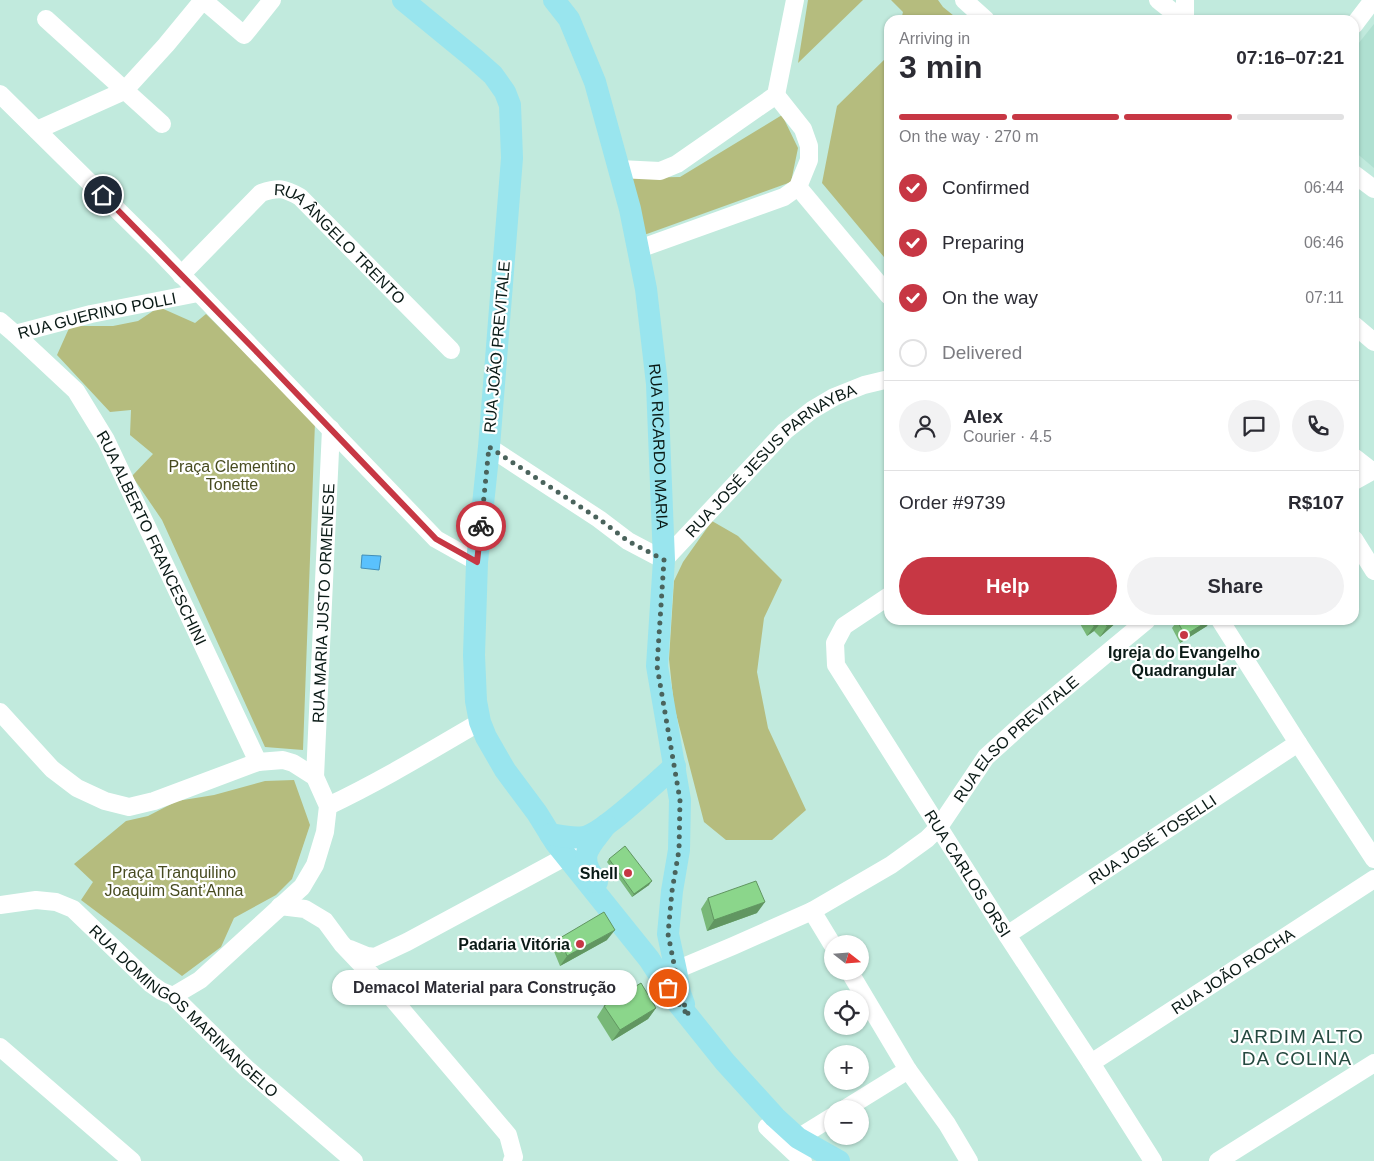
<!DOCTYPE html>
<html lang="en">
<head>
<meta charset="utf-8">
<style>
  :root { --surface:#fff; --page:#f2f2f3; --text:#2b2b33; --muted:#7c7c81; --line:#e1e1e2; --accent:#c73744 }
  body { margin:0; font-family:Helvetica,sans-serif; background:var(--page); color:var(--text); height:100vh; display:flex; flex-direction:column; font-size:19px; white-space:nowrap }
  * { box-sizing:border-box; margin:0 }
  p { font-size:16px; color:var(--muted) }
  .icon { flex:none; width:28px; height:28px; fill:none; stroke:currentColor; stroke-width:2; stroke-linecap:round; stroke-linejoin:round }
  .map { position:relative; flex:1; overflow:hidden }
  .sheet { position:absolute; left:884px; top:15px; width:475px; height:610px; display:flex; flex-direction:column; background:var(--surface); border-radius:15px; box-shadow:0 1px 4px #0004 }
  .sheet>* { flex:none }
  .needle { width:32px; rotate:107deg }
  .controls { position:absolute; left:824px; top:935px; display:grid; gap:10px }
  .controls a { display:grid; place-items:center; width:45px; height:45px; border-radius:50%; background:var(--surface); box-shadow:0 1px 4px #0004; font-size:25px }
  .pin { position:absolute; display:grid; place-items:center; width:42px; height:42px; color:#fff; margin:-21px; border:2px solid #fff; border-radius:50%; box-shadow:0 1px 5px #0007 }
  .courier { position:absolute; display:grid; place-items:center; width:50px; height:50px; margin:-25px; border:4px solid #c73744; border-radius:50%; background:#fff; color:#222; box-shadow:0 1px 6px #0007 }
  .bubble { position:absolute; height:35px; border-radius:18px; background:var(--surface); box-shadow:0 1px 4px #0004; font-size:16px; font-weight:600; line-height:35px; text-align:center }
  .head em { font-style:normal; font-weight:600 }
  .head div { display:flex; flex-direction:column-reverse }
  .head { display:flex; align-items:center; justify-content:space-between; height:85px; padding:0 15px }
  h1 { font-size:32px; font-weight:600; line-height:38px }
  .bar { display:grid; grid-template-columns:repeat(4,1fr); gap:8px 5px; align-content:center; height:60px; padding:0 15px }
  .bar i { height:6px; border-radius:4px; background:var(--line) }
  .bar .on { background:var(--accent) }
  .bar p { grid-column:span 4 }
  .line { display:flex; align-items:center; gap:12px; padding:0 15px; border-top:1px solid var(--line) }
  .line div { flex:1 }
  .round { display:grid; place-items:center; flex:none; width:52px; height:52px; border-radius:26px; background:var(--page) }
  ol { padding:0 15px; list-style:none }
  li { display:flex; align-items:center; gap:15px; height:55px }
  li p { margin-inline-start:auto }
  li .icon { padding:5px; border-radius:50%; background:var(--accent); color:#fff; stroke-width:4 }
  li:last-child { color:var(--muted) }
  li i { width:28px; height:28px; border:2px solid var(--line); border-radius:50% }
  .primary-button { display:flex; gap:10px; margin-top:auto; padding:10px 15px }
  .primary-button a { flex:1; height:58px; border-radius:30px; background:var(--accent); color:#fff; font-size:20px; font-weight:600; line-height:58px; text-align:center }
  .primary-button a+a { background:var(--page); color:var(--text) }
  .map>svg:first-child { display:block }
  .built { fill:#afe0d1 }
  .green { fill:#b5bc7e }
  .water { fill:#5ac1fd; stroke:#428fb8 }
  .lines { fill:none; stroke-linecap:round; stroke-linejoin:round }
  .minor { stroke:#fff; stroke-width:18 }
  .major { stroke:#99e5ee; stroke-width:22 }
  .wall { fill:#78b878 }
  .shaded-wall { fill:#619661 }
  .building { fill:#8bd68b; stroke:#619661 }
  .done { stroke:#4a635c; stroke-width:5; stroke-dasharray:0 9 }
  .route { stroke:#c73744; stroke-width:6 }
  .poi-dot { fill:#c73744; stroke:#fff; stroke-width:2 }
  .labels { text-anchor:middle; dominant-baseline:central; stroke-width:4.5; stroke-linejoin:round; paint-order:stroke }
  .street-label { font-size:16px; fill:#0a1a16; stroke:#fff }
  .park-label { font-size:16px; fill:#474b20; stroke:#fff }
  .poi-label { font-size:16px; font-weight:bold; fill:#0a1a16; stroke:#fff; text-anchor:end }
  .quarter-label { font-size:19px; letter-spacing:1px; fill:#254a40; stroke:#fff }
</style>
</head>
<body>
<div class="map">
<svg width="1374" height="1161" viewBox="0 0 1374 1161">
  <rect width="100%" height="100%" fill="#c1eadd"/>
  <path class="built" d="M1374 24V168L1354 151V49Z"/>
  <path class="green" d="M808 0H863L798 63Z
    M891 0H938L943 7 959 20H901L903 12Z
    M889 53V263L822 183 837 106 887 57Z
    M782 115 798 148 791 182 644 235 623 178 680 177Z
    M159 307 195 323 206 314 315 422 303 750 265 747 162 520 132 476 153 454 130 435 131 410 110 412 57 355 70 326H113L138 321Z
    M712 521 738 536 782 580 764 618 757 672 768 728 806 810 772 840H726L704 822 674 706 669 659 674 581 683 562Z
    M294 780 310 825 292 879 276 895 234 918 221 947 182 976 81 900 93 882 74 864 126 821 148 816 177 801 214 795 265 781Z"/>
  <path class="water" d="M362 555 381 556 379 570 361 568Z"/>
  <g class="lines">
    <g class="minor">
      <path d="M964 0 986 20"/>
      <path d="M1158 0 1183 20"/>
      <path d="M1185 0V20"/>
      <path d="M46 19 162 124"/>
      <path d="M1354 25 1373 0"/>
      <path d="M0 94 155 247 436 539 477 562"/>
      <path d="M37 130 124 91 166 45 203 0 244 35 272 0"/>
      <path d="M619 169 660 171 677 164 776 95 795 0"/>
      <path d="M1354 174 1374 189"/>
      <path d="M798 187 889 296"/>
      <path d="M639 249 784 197 798 187 809 160V146L803 129 776 95"/>
      <path id="s1" d="M181 275 261 193C279 187 284 188 300 197L451 350"/>
      <path id="s2" d="M0 321 15 334 91 314 198 293"/>
      <path d="M1354 325 1374 342"/>
      <path id="s3" d="M15 334 76 391 106 440 258 762"/>
      <path id="s4" d="M489 447 599 519 628 541 664 560 785 431 812 410 834 397 864 385 889 379"/>
      <path d="M1354 457 1372 471"/>
      <path d="M1354 481 1374 470"/>
      <path d="M1354 539 1374 571"/>
      <path id="s5" d="M889 596 844 626 835 643 836 665 1007 935 1091 1063 1153 1161"/>
      <path d="M1220 620 1298 743 1374 859"/>
      <path d="M0 712 52 769 77 788 105 801 129 807 154 801 258 762 283 760 293 763 315 777 328 806 325 832 315 865 302 887 200 980 173 996"/>
      <path id="s6" d="M315 777 331 429"/>
      <path d="M328 806C381 781 430 751 480 722"/>
      <path id="s7" d="M0 905 36 900 56 902 73 909 151 984 161 991 173 996 246 1068 354 1161"/>
      <path d="M280 906 305 909 325 921 342 944 380 984 508 1135 514 1157 512 1161"/>
      <path d="M812 911 832 944"/>
      <path id="s8" d="M1007 935 1298 743"/>
      <path d="M350 949 367 956 375 957 407 942 565 857 578 856"/>
      <path d="M849 971 908 1070 947 1124 969 1161"/>
      <path id="s9" d="M664 975 733 946 812 911 891 865 927 839 939 827 986 757 1029 718 1147 620"/>
      <path d="M0 1047 132 1161"/>
      <path id="s10" d="M1091 1063 1374 879"/>
      <path d="M845 1109 908 1070"/>
      <path d="M767 1127 803 1161"/>
      <path d="M798 1138 832 1117"/>
      <path d="M1218 1161 1374 1063"/>
    </g>
    <g class="major">
      <path d="M403 0 475 59 493 75 505 92 510 105 512 158 489 447 477 562 474 655 476 701 480 722 486 737 505 770 537 813 555 842 649 959 676 1001 725 1062 775 1117 798 1138 839 1161"/>
      <path id="s11" d="M554 0 569 19 595 82 630 209 646 289 657 384 664 560 657 666 680 800 679 850 672 891 668 934 676 971 680 993 684 1004"/>
      <path d="M550 834C561 836 573 839 584 837 604 833 657 781 675 766"/>
      <path d="M597 882C576 855 589 848 606 825"/>
    </g>
  </g>
  <path class="wall" d="M1081 620H1119L1100 637 1094 631 1087 636 1079 622Z
    M1177 621 1207 626 1180 643 1172 628Z
    M609 859 649 885 632 897 607 862Z
    M708 898 757 913 707 931 701 909Z
    M560 938 607 940 560 966 553 949Z
    M604 1006 656 1008 648 1019 612 1041 597 1017Z"/>
  <path class="shaded-wall" d="M1114 620H1119L1100 637 1107 626Z
    M1210 620H1211L1207 626 1180 643 1185 635Z
    M1102 621 1094 631 1087 636 1094 626Z
    M652 881 649 885 632 897 634 894Z
    M765 902 757 913 707 931 714 920Z
    M615 930 607 940 560 966 567 956Z
    M656 1008 648 1019 612 1041 620 1030Z"/>
  <path class="building" d="M1091 620H1114L1107 626 1102 621 1094 626Z
    M1179 620H1210L1185 635 1177 621Z
    M625 846 652 881 634 894 609 859Z
    M756 881 765 902 714 920 708 898Z
    M604 912 615 930 567 956 560 938Z
    M641 983 656 1008 620 1030 604 1006Z"/>
  <g class="lines">
    <path class="done" d="M481 526 489 447 599 519 628 541 664 560 657 666 680 800 679 850 672 891 668 934 680 994 689 1016 676 1001 668 988"/>
    <path class="route" d="M103 195 255 350 436 539 477 562 481 526"/>
  </g>
  <g class="poi-dot">
    <circle cx="1184" cy="635" r="5"/>
    <circle cx="628" cy="873" r="5"/>
    <circle cx="580" cy="944" r="5"/>
  </g>
  <g class="labels">
    <g class="street-label">
      <text stroke="none"><textPath href="#s1" startOffset="215">RUA ÂNGELO TRENTO</textPath></text>
      <text stroke="none"><textPath href="#s2" startOffset="104">RUA GUERINO POLLI</textPath></text>
      <text transform="translate(497 347) rotate(-85)">RUA JOÃO PREVITALE</text>
      <text stroke="none"><textPath href="#s11" startOffset="464">RUA RICARDO MARIA</textPath></text>
      <text stroke="none"><textPath href="#s4" startOffset="356">RUA JOSÉ JESUS PARNAYBA</textPath></text>
      <text stroke="none"><textPath href="#s3" startOffset="249">RUA ALBERTO FRANCESCHINI</textPath></text>
      <text stroke="none"><textPath href="#s6" startOffset="174">RUA MARIA JUSTO ORMENESE</textPath></text>
      <text stroke="none"><textPath href="#s9" startOffset="432">RUA ELSO PREVITALE</textPath></text>
      <text stroke="none"><textPath href="#s8" startOffset="174">RUA JOSÉ TOSELLI</textPath></text>
      <text stroke="none"><textPath href="#s5" startOffset="342">RUA CARLOS ORSI</textPath></text>
      <text stroke="none"><textPath href="#s10" startOffset="169">RUA JOÃO ROCHA</textPath></text>
      <text stroke="none"><textPath href="#s7" startOffset="226">RUA DOMINGOS MARINANGELO</textPath></text>
    </g>
    <g class="park-label">
      <text x="232" y="466">Praça Clementino<tspan x="232" dy="18">Tonette</tspan></text>
      <text x="174" y="872">Praça Tranquilino<tspan x="174" dy="18">Joaquim Sant’Anna</tspan></text>
    </g>
    <g class="poi-label">
      <text x="1184" y="652" text-anchor="middle">Igreja do Evangelho<tspan x="1184" dy="18">Quadrangular</tspan></text>
      <text x="618" y="873">Shell</text>
      <text x="570" y="944">Padaria Vitória</text>
    </g>
    <g class="quarter-label">
      <text x="1297" y="1036">JARDIM ALTO<tspan x="1297" dy="22">DA COLINA</tspan></text>
    </g>
  </g>
</svg>
<div class="controls">
<a><svg class="needle" viewBox="-14 -14 28 28"><path d="M0-13l5 13h-10z" fill="#e53935"/><path d="M0 13l5-13h-10z" fill="#7c7c81"/></svg></a>
<a><svg class="icon" aria-label="locate" viewBox="0 0 24 24"><circle cx="12" cy="12" r="6"/><path d="M12 2v4M12 18v4M2 12h4M18 12h4"/></svg></a>
<a>+</a>
<a>−</a>
</div>
<div class="pin" style="left:668px;top:988px;background:#ea580c"><svg class="icon" aria-label="bag" viewBox="0 0 24 24"><path d="M5 8h14l-1 12H6zM9 8a3 3 0 0 1 6 0"/></svg></div>
<div class="pin" style="left:103px;top:195px;background:#1f2937"><svg class="icon" aria-label="home" viewBox="0 0 24 24"><path d="M3 11l9-7 9 7M6 9v11h12V9"/></svg></div>
<div class="courier" style="left:481px;top:526px"><svg class="icon" aria-label="bike" viewBox="0 0 24 24"><circle cx="6" cy="16" r="4"/><circle cx="18" cy="16" r="4"/><path d="M6 16l4-8h5l3 8M10 8l3 8H6M13 5h3"/></svg></div>
<div class="bubble" style="left:332px;top:970px;width:305px">Demacol Material para Construção</div>
<section class="sheet">
<div class="head"><div><h1>3 min</h1><p>Arriving in</p></div><em>07:16–07:21</em></div>
<div class="bar"><i class="on"></i><i class="on"></i><i class="on"></i><i></i><p>On the way · 270 m</p></div>
<ol>
<li><svg class="icon" aria-label="check" viewBox="0 0 24 24"><path d="M5 12l5 5 9-10"/></svg>Confirmed<p>06:44</p></li>
<li><svg class="icon" aria-label="check" viewBox="0 0 24 24"><path d="M5 12l5 5 9-10"/></svg>Preparing<p>06:46</p></li>
<li><svg class="icon" aria-label="check" viewBox="0 0 24 24"><path d="M5 12l5 5 9-10"/></svg>On the way<p>07:11</p></li>
<li><i></i>Delivered</li>
</ol>
<div class="line" style="height:90px"><a class="round"><svg class="icon" aria-label="person" viewBox="0 0 24 24"><circle cx="12" cy="8" r="4"/><path d="M4 21q1-7 8-7t8 7"/></svg></a><div><b>Alex</b><p>Courier · 4.5</p></div><a class="round"><svg class="icon" aria-label="chat" viewBox="0 0 24 24"><path d="M4 5h16v11H9l-5 4z"/></svg></a><a class="round"><svg class="icon" aria-label="phone" viewBox="0 0 24 24"><path d="M5 4h4l2 5-3 2q2 4 5 5l2-3 5 2v4C11 20 4 13 5 4z"/></svg></a></div>
<div class="line" style="height:65px"><div>Order #9739</div><b>R$107</b></div>
<div class="primary-button"><a>Help</a><a>Share</a></div>
</section>
</div>
</body>
</html>
